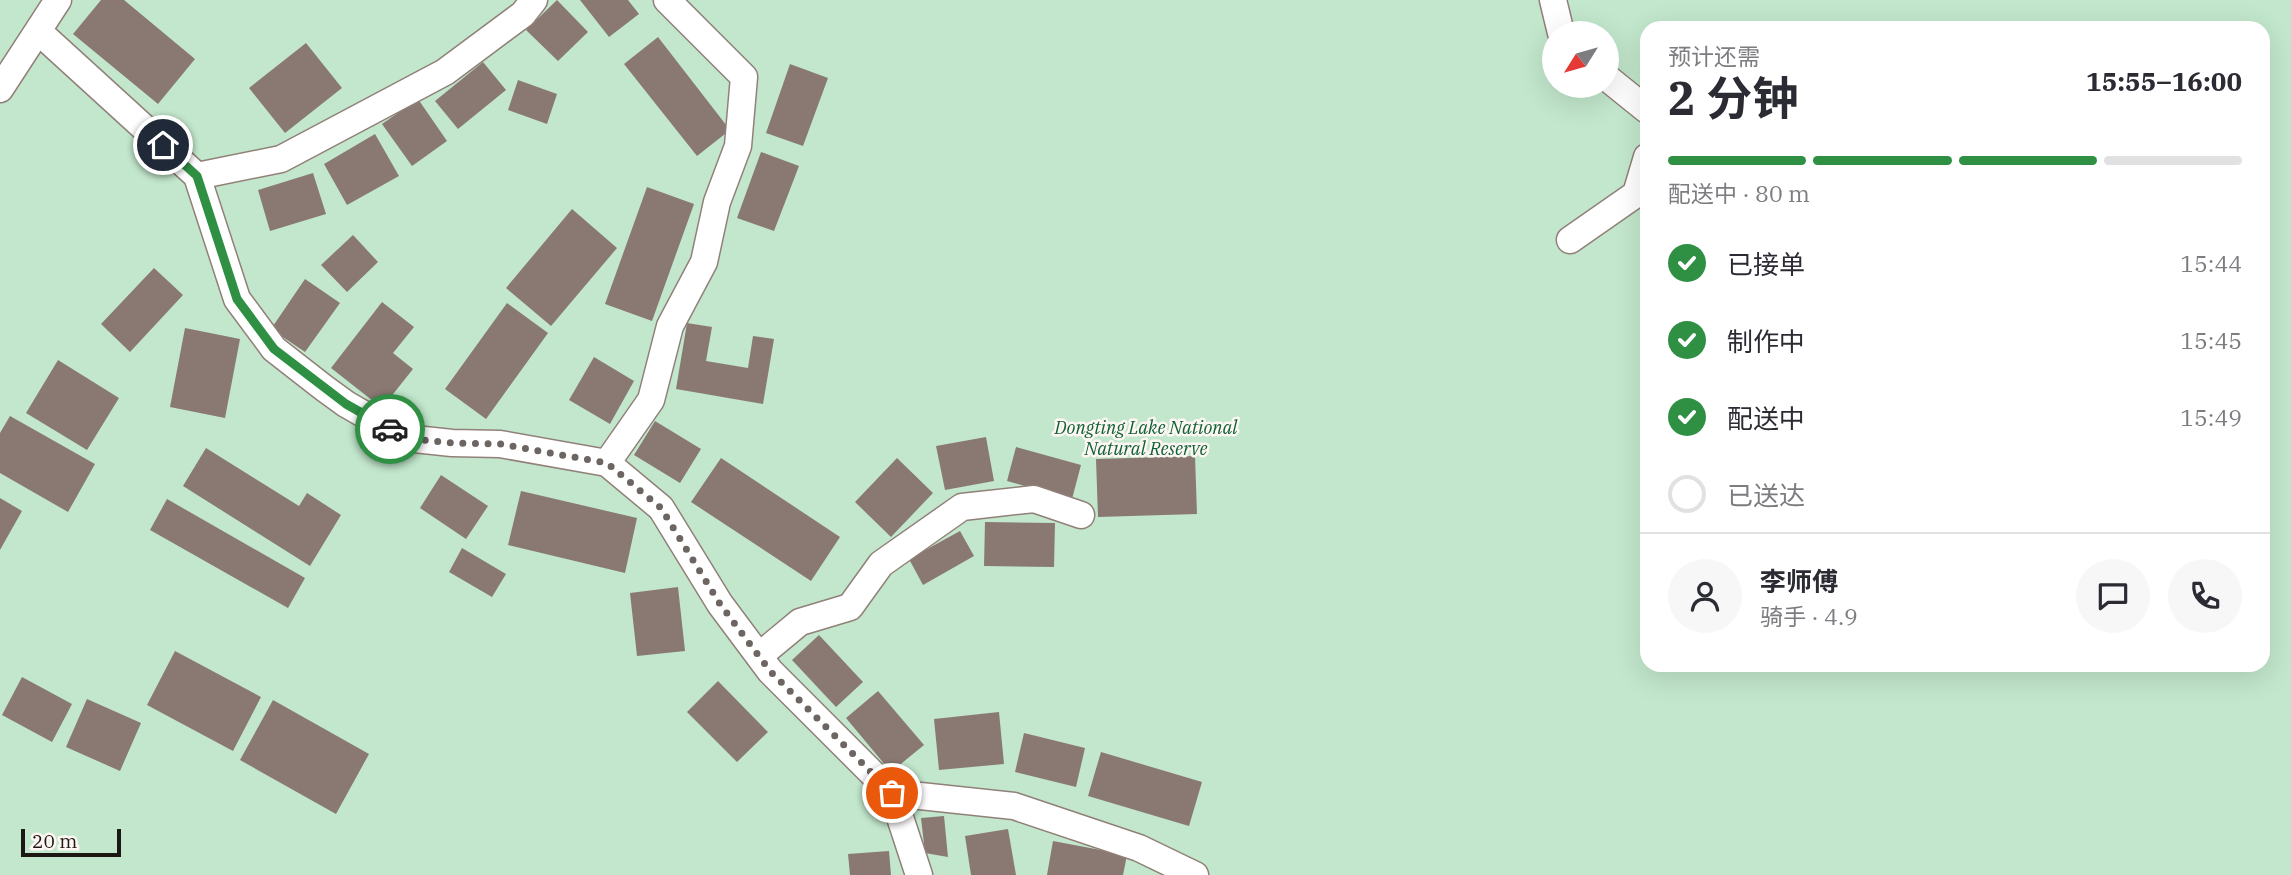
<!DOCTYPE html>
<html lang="zh">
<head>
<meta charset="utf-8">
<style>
  :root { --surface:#fff; --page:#f7f7f7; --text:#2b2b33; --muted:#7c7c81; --line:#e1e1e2; --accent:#2f9044 }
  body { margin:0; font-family:"IBM Plex Serif","Noto Sans SC",serif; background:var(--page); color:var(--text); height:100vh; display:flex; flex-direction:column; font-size:26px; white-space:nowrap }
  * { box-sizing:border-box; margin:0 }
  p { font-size:23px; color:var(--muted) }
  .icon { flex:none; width:38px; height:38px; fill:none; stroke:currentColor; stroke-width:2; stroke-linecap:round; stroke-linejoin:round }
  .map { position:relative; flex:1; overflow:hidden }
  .details { position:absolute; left:1640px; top:21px; width:630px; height:651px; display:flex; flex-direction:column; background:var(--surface); border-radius:21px; box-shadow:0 7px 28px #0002 }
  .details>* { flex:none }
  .needle { width:46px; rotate:233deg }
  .fabs { position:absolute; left:1542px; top:21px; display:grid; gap:14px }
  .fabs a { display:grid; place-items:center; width:77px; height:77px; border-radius:50%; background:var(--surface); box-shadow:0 7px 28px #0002; font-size:35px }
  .scale { position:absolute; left:21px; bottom:18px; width:100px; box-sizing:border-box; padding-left:7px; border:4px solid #1d1714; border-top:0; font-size:19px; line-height:24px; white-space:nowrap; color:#1d1714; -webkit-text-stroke:5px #fef6f3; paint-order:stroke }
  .pin { position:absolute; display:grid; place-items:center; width:60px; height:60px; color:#fff; margin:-30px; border:4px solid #fff; border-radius:50%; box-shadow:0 2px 7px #0007 }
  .courier { position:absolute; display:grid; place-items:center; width:70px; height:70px; margin:-35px; border:5px solid #2f9044; border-radius:50%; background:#fff; color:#222; box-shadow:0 2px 9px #0007 }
  .head em { font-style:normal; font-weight:700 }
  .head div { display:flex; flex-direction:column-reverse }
  .head { display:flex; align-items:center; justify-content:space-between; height:119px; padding:0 28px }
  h1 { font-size:46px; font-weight:700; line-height:52px }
  .bar { display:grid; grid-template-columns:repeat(4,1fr); gap:10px 7px; align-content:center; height:84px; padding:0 28px }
  .bar i { height:9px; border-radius:5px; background:var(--line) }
  .bar .current { background:var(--accent) }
  .bar p { grid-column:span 4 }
  .line { display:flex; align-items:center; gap:18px; padding:0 28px; border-top:2px solid var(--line) }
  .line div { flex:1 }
  .round { display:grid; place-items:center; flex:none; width:74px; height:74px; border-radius:37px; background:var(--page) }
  ol { padding:0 28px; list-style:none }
  li { display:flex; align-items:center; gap:21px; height:77px }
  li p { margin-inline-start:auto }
  li .icon { padding:7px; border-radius:50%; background:var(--accent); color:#fff; stroke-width:4 }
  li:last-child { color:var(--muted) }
  li i { width:38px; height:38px; border:4px solid var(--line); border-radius:50% }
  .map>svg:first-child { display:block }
  .green { fill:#c2e7cc; fill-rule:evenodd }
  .building { fill:#8a7972 }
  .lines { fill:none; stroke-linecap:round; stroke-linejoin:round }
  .street-casing { stroke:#918079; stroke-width:29 }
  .street { stroke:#fff; stroke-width:26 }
  .done { stroke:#6c6562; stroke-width:7; stroke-dasharray:0 12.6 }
  .route { stroke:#2f9044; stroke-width:9 }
  .labels { text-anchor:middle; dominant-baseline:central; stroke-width:5; stroke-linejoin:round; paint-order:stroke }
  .park-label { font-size:18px; font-style:italic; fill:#0d6135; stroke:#fef6f3 }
</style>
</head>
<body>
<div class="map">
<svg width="2291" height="875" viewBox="0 0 2291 875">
  <rect width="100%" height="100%" fill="#fef6f3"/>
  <path class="green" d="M0 0H2291V875H0ZM1647 28H2263V665H1647ZM1554 33H1606V86H1554Z"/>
  <path class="building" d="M101 0H124L195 59 158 104 73 34Z
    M557 0 588 32 558 61 526 30Z
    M580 0H628L639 14 609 37Z
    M658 37 730 130 697 156 624 64Z
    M306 43 342 88 285 133 249 88Z
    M483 62 506 90 458 129 435 101Z
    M790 64 828 78 803 146 766 133Z
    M518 80 557 94 547 124 508 110Z
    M418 99 447 141 412 166 382 124Z
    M375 134 399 176 347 205 324 164Z
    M761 152 799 166 774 231 737 218Z
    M313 173 326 214 270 231 258 190Z
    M647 187 694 204 652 321 605 304Z
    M572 209 617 248 551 326 506 288Z
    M353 235 378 262 347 292 321 265Z
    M154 268 183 295 130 352 101 324Z
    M305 279 340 303 305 352 271 329Z
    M382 302 414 327 393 353 413 369 382 408 331 368Z
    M507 303 548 333 486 419 445 389Z
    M687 323 712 327 706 361 748 368 753 336 774 339 763 404 676 389Z
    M185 328 240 339 225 418 170 407Z
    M594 357 634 381 610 424 569 400Z
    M58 360 119 398 87 450 26 413Z
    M10 416 95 464 68 512 0 473V433Z
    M655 421 701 449 680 483 634 455Z
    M986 437 994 481 945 490 936 446Z
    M1016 447 1081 465 1072 499 1007 481Z
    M206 448 299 506 307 493 341 515 310 566 183 486Z
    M1195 456 1197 514 1098 517 1096 459Z
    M721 458 840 537 811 581 691 502Z
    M897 458 933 493 891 537 855 502Z
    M441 475 488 506 466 539 420 508Z
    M521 491 637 518 625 573 508 545Z
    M0 498 22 511 0 550Z
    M167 499 305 578 288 608 150 530Z
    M985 522 1055 523 1054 567 984 566Z
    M960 531 974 556 923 585 909 559Z
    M462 548 506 574 492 597 449 572Z
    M678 587 685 651 637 656 630 593Z
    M819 635 863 682 836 707 792 660Z
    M175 651 261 697 233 751 147 705Z
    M22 677 72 704 52 742 2 715Z
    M718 681 768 732 737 762 687 712Z
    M878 691 924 745 891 772 846 718Z
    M87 699 141 723 120 771 66 747Z
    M273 700 369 754 336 814 240 760Z
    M999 712 1004 764 939 770 934 719Z
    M1024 733 1085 748 1076 787 1015 772Z
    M1101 752 1202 782 1189 826 1088 796Z
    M944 816 948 857 925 853 921 818Z
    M1008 829 1016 875H971L965 836Z
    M1053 841 1127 855 1123 875H1047Z
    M889 851 891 875H850L848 854Z"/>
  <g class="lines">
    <g class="street-casing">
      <path id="street" d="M1553 0 1561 33
        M38 31 197 176 281 159 445 72 523 14 534 0
        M1606 77 1647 110
        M0 89 58 0
        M197 176 237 299 274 349 324 388 346 404 405 438 452 443 500 444 607 463 661 508 720 604 770 671 892 793 919 875
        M1570 240 1636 194 1647 157
        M607 463 651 400 670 326 704 262 717 202 738 146 744 77 667 0
        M759 656 800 622 850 607 881 564 962 507 1034 499 1081 515
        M892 793 1014 806 1139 848 1195 875"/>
    </g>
    <use href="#street" class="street"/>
  </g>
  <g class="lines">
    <path class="done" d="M390 429 405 438 452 443 500 444 607 463 661 508 720 604 770 671 892 793"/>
    <path class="route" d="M163 145 197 176 237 299 274 349 346 404 390 429"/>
  </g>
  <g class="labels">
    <g class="park-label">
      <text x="1146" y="427">Dongting Lake National<tspan x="1146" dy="21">Natural Reserve</tspan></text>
    </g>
  </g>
</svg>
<div class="fabs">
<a><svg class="needle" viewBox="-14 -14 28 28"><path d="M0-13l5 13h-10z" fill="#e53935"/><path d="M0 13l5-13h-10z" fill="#7c7c81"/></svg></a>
</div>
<div class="scale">20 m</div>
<div class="pin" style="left:892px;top:793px;background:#ea580c"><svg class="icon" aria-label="bag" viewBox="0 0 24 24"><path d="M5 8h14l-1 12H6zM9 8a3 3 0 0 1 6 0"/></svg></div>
<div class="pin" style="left:163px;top:145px;background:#1f2937"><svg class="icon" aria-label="home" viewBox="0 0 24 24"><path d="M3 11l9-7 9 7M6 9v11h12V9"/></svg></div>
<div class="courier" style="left:390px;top:429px"><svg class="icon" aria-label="car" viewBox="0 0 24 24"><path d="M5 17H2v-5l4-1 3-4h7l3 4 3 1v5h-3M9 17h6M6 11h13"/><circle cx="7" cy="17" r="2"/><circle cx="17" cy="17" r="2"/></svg></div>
<section class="details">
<div class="head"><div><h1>2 分钟</h1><p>预计还需</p></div><em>15:55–16:00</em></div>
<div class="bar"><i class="current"></i><i class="current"></i><i class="current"></i><i></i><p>配送中 · 80 m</p></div>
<ol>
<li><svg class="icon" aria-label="check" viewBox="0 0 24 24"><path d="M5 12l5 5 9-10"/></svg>已接单<p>15:44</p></li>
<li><svg class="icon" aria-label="check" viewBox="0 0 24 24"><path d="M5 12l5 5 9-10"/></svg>制作中<p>15:45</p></li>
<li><svg class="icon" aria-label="check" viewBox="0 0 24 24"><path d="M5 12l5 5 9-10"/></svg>配送中<p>15:49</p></li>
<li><i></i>已送达</li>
</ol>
<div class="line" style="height:126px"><a class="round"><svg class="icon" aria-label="person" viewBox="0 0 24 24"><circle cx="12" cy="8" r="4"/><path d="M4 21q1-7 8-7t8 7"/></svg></a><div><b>李师傅</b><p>骑手 · 4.9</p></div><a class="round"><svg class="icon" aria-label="chat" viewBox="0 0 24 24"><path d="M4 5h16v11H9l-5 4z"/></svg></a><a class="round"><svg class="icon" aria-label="phone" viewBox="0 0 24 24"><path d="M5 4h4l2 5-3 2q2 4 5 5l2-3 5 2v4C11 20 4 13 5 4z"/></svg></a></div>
</section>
</div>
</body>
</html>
